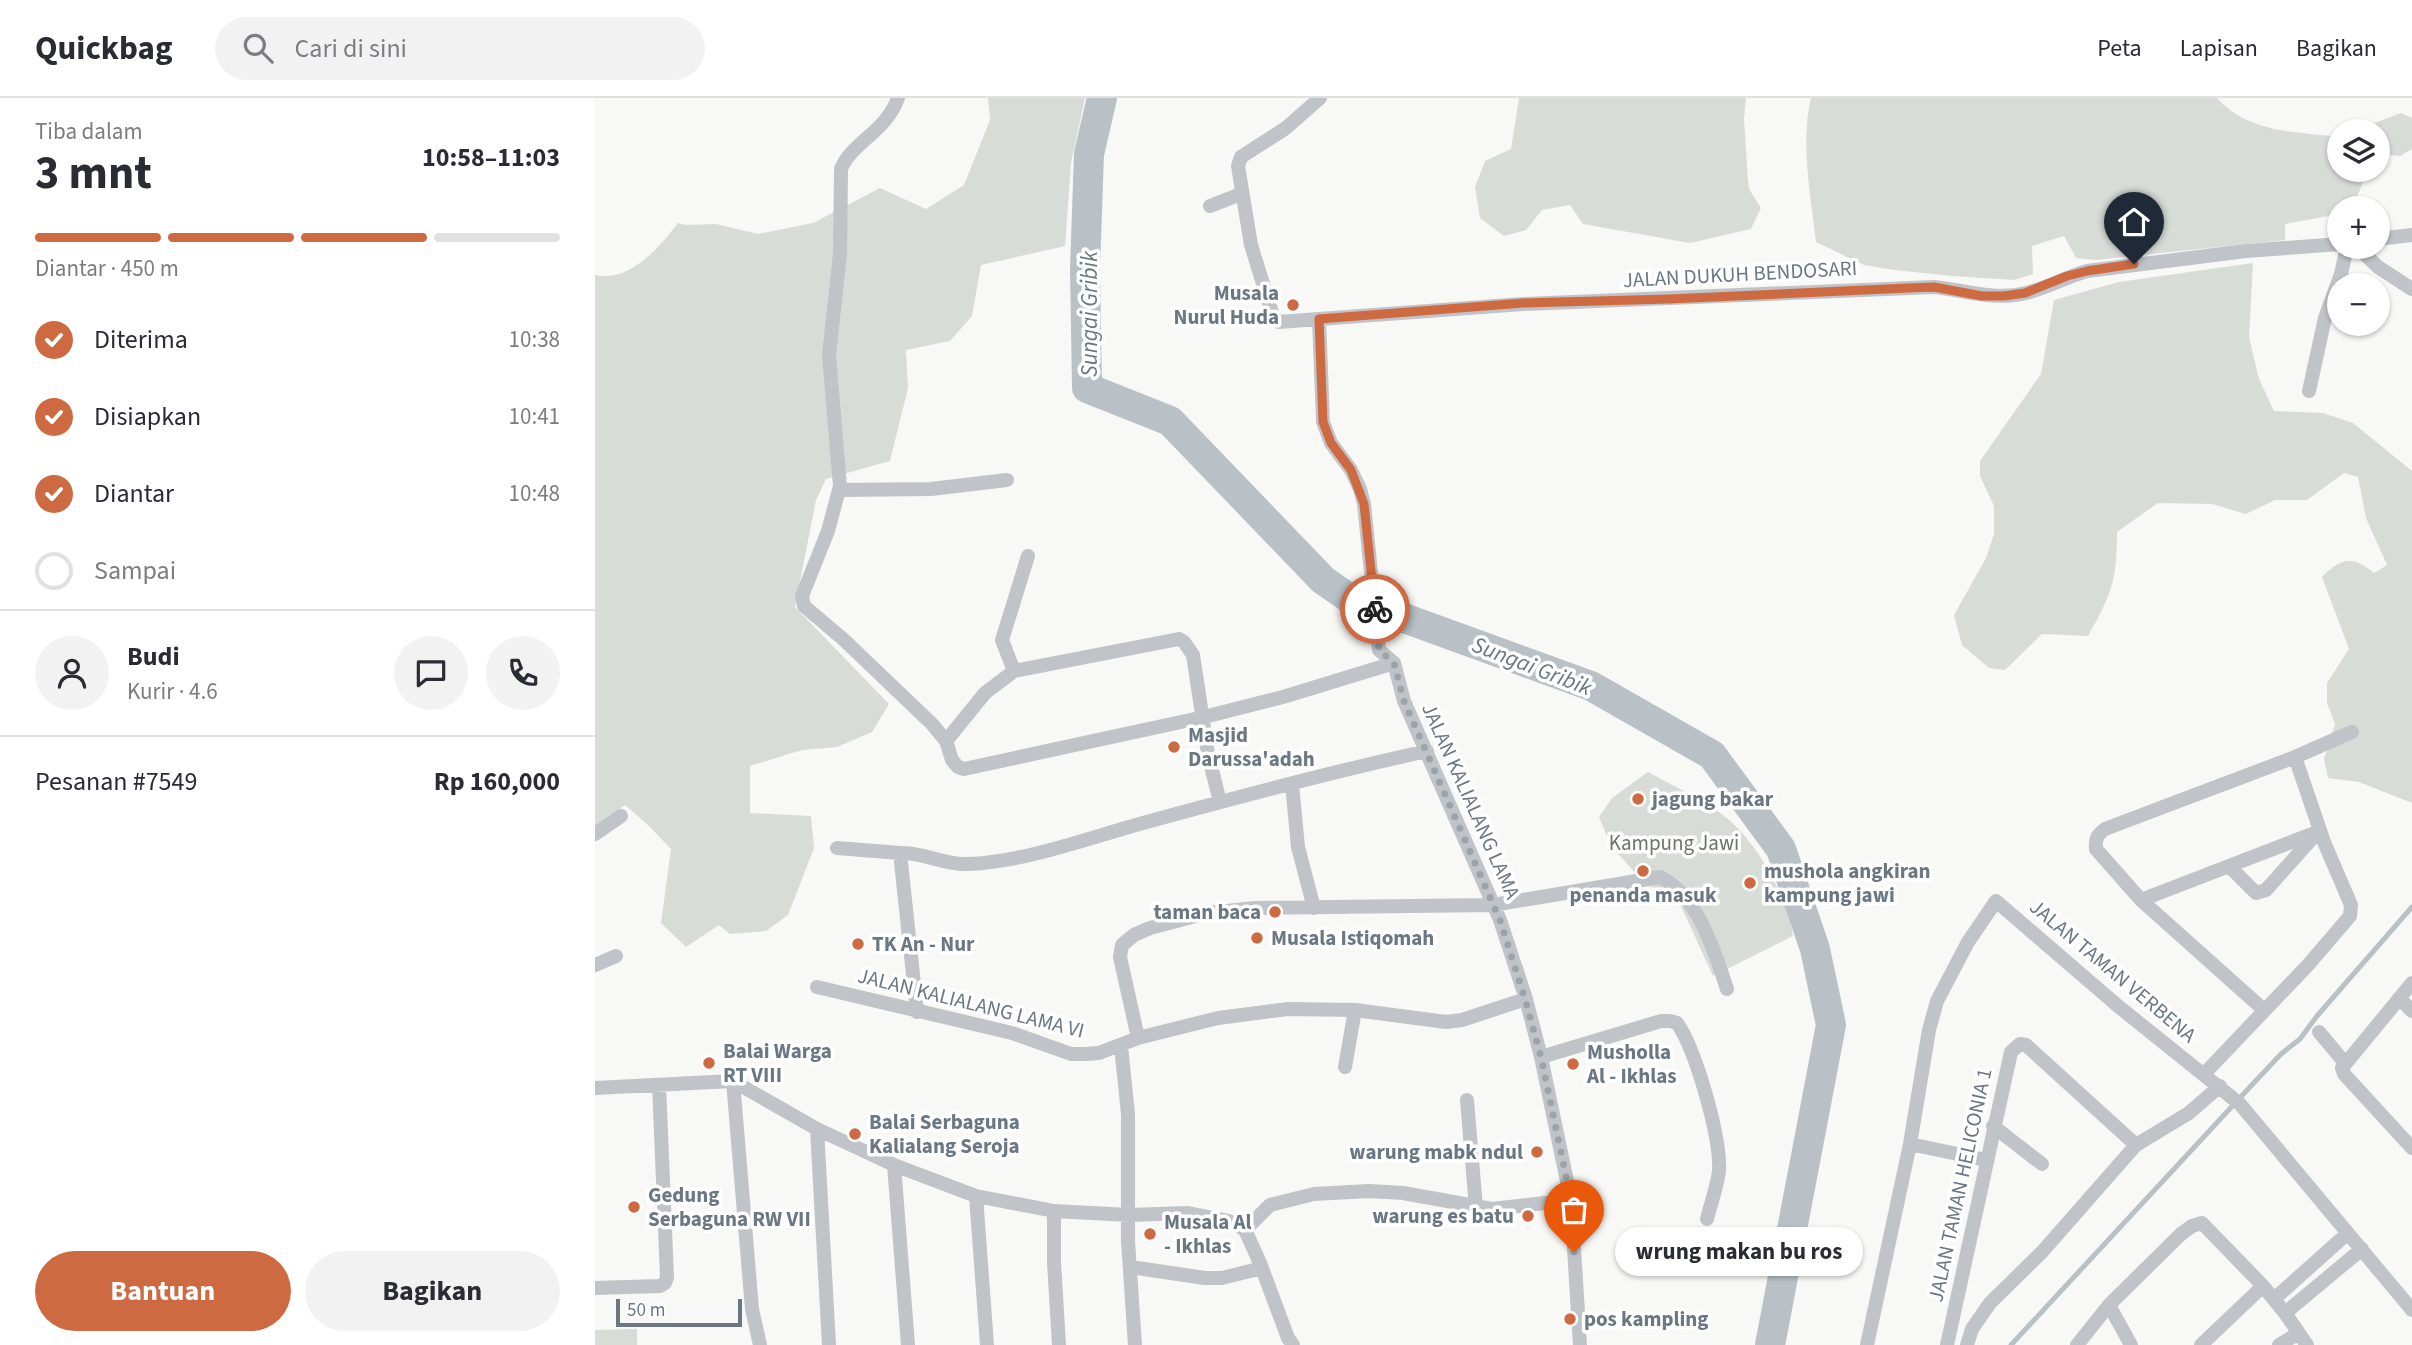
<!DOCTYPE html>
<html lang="id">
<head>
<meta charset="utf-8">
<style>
  :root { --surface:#fff; --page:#f2f2f3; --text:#2b2b33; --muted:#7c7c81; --line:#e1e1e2; --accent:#ce6a41 }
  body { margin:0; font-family:"Source Sans 3",sans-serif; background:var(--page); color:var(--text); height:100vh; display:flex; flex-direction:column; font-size:26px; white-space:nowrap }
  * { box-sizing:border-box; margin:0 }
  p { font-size:23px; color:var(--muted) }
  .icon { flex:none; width:38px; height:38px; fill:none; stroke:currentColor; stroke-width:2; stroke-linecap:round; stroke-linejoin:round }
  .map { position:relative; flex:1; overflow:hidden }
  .drawer { display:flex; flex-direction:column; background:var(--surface); width:595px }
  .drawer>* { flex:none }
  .buttons { position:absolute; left:1732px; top:21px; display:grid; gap:14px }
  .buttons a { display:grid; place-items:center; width:63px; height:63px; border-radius:50%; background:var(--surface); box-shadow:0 2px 5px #0004; font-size:35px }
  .scale { position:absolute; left:21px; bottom:18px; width:126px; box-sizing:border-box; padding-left:7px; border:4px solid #6b7783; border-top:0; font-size:19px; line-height:24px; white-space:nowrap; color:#6b7783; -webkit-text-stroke:5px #fff; paint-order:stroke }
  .pin { position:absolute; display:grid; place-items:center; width:60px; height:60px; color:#fff; margin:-72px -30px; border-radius:50% 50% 50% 0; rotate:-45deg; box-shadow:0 0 7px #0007 }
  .pin .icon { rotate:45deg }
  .courier { position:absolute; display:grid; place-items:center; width:70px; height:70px; margin:-35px; border:5px solid #ce6a41; border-radius:50%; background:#fff; color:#222; box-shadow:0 2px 9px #0007 }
  .bubble { position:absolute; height:49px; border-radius:24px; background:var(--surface); box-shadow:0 2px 5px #0004; font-size:23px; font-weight:700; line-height:49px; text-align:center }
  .headline em { font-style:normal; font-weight:700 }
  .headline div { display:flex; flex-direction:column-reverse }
  .headline { display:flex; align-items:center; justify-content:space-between; height:119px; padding:0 35px }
  h1 { font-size:46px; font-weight:700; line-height:52px }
  .bar { display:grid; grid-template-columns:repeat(4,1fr); gap:10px 7px; align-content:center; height:84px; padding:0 35px }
  .bar i { height:9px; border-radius:5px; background:var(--line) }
  .bar .current { background:var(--accent) }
  .bar p { grid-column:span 4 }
  .line { display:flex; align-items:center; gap:18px; padding:0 35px; border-top:2px solid var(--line) }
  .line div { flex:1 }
  .round { display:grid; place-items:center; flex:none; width:74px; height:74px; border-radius:37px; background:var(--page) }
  ol { padding:0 35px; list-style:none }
  li { display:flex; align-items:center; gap:21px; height:77px }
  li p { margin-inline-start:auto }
  li .icon { padding:7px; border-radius:50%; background:var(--accent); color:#fff; stroke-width:4 }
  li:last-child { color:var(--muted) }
  li i { width:38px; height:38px; border:4px solid var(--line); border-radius:50% }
  .button { display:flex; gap:14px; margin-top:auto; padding:14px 35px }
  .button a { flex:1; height:80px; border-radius:42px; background:var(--accent); color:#fff; font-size:28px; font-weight:700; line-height:80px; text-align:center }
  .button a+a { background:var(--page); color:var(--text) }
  header { display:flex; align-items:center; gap:42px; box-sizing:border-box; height:98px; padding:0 35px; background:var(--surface); border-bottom:2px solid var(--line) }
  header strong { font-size:33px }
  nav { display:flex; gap:38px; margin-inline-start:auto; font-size:24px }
  .search { width:490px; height:63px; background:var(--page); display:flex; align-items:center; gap:18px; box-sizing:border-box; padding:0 24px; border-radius:38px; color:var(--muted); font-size:26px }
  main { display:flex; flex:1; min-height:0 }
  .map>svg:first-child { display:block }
  .green { fill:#d8dcd6 }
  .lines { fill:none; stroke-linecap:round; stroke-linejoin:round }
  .stream { stroke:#b9c1c6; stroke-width:5 }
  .river { stroke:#b9c1c6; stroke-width:30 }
  .minor { stroke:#c0c3c7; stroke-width:14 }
  .done { stroke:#9ca4ab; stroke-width:7; stroke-dasharray:0 12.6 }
  .route { stroke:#ce6a41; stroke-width:9 }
  .poi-dot { fill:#ce6a41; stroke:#fff; stroke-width:2.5 }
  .labels { text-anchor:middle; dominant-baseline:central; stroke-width:7; stroke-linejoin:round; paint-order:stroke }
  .street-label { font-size:21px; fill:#6b7783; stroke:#fff }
  .poi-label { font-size:21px; font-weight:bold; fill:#6b7783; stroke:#fff; text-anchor:start }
  .park-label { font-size:21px; fill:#677665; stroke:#fff }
  .water-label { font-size:23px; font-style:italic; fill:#67777f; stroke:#fff }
</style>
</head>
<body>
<header>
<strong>Quickbag</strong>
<div class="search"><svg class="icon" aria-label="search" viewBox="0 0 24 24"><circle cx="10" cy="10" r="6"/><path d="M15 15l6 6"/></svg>Cari di sini</div>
<nav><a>Peta</a><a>Lapisan</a><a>Bagikan</a></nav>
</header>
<main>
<section class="drawer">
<div class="headline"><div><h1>3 mnt</h1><p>Tiba dalam</p></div><em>10:58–11:03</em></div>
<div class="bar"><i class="current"></i><i class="current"></i><i class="current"></i><i></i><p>Diantar · 450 m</p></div>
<ol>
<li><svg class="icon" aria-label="check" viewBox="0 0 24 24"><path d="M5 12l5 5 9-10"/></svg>Diterima<p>10:38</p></li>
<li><svg class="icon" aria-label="check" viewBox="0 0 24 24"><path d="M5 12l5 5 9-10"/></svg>Disiapkan<p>10:41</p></li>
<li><svg class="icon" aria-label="check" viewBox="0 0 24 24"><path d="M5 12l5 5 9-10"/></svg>Diantar<p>10:48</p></li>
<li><i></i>Sampai</li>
</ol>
<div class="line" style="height:126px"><a class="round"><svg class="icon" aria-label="person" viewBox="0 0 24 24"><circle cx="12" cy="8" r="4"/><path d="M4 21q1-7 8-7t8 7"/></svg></a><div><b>Budi</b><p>Kurir · 4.6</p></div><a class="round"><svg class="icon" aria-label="chat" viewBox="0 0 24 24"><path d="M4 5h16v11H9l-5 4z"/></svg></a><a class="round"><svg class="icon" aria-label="phone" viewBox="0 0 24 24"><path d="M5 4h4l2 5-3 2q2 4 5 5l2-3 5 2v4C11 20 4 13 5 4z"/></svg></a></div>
<div class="line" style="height:91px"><div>Pesanan #7549</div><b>Rp 160,000</b></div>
<div class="button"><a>Bantuan</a><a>Bagikan</a></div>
</section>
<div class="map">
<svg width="1817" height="1247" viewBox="0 0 1817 1247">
  <rect width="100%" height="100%" fill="#f8f8f6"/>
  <path class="green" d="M393 0H490L476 65 470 148 386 167 377 218 355 243 311 252 313 290 295 363 231 381 221 402 200 509 294 606 277 634 242 649 207 652 155 668V715L216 718 219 750 193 817 171 833 135 836 124 827 91 849 66 825 76 751 53 727 30 707 0 728V177C34 185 65 149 83 125L91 127 121 126 163 136 218 125 285 90 331 111 369 87 395 22Z
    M924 0H1151L1149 21 1153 83 1154 91 1166 110 1156 131 1095 145 988 126 975 107 947 112 931 132 909 138 885 120 880 89 890 63 916 51Z
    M1216 0H1622C1654 35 1700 34 1745 39V72H1770C1768 88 1763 98 1754 110H1745V116L1690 126V142L1500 162 1481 160 1469 138 1437 148 1438 176 1419 182 1357 178 1299 172 1269 167 1221 144C1216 100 1205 43 1216 0Z
    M1806 15 1817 20V51L1805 58 1783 56V33H1758Z
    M1658 165 1654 239 1664 281 1679 313 1728 315 1758 325 1817 373V705L1764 684 1733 680 1729 661 1740 626 1732 605V585L1754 551 1727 479C1746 460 1758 457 1779 475L1792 467 1771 420 1763 379 1749 375 1712 402H1680L1651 416 1617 406 1563 405 1522 434C1522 483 1516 497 1493 538L1447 536 1410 572 1394 570 1367 547 1359 517 1391 460 1399 436V408L1385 378V363L1446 276 1459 202 1524 184Z
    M1053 674C1076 687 1115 705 1133 721 1164 748 1192 798 1198 838L1118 878 1080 795 1052 788 1016 748 1004 719 1017 700Z
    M42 1231V1247H0V1232Z"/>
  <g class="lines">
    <path class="stream" d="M1416 1247 1655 989 1686 956 1705 941 1722 918 1817 809"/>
    <path class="river" d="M507 0 494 56 490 171 492 290 575 323 728 482 754 500 996 588 1117 657 1186 751 1220 851 1236 927 1175 1247"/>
    <path class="minor" d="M303 0C291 34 256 45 246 71L245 156 234 257 245 388 233 433 207 498 209 508 248 541 337 626 351 643 357 662 363 669 369 671 609 619 688 599 799 565
      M615 108 646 96
      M1783 141 1817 137
      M1762 149 1783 169 1817 191
      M724 221 684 224 678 218 656 147 643 68 646 59 691 30 725 0
      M1714 293 1730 220 1746 176 1752 149
      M245 392 336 391 412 382
      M419 573 407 542 433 458
      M351 643 390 595 419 573 584 541 589 544 598 557 613 656 625 704
      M697 686 703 749 719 810
      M0 736 26 718
      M242 750 305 755
      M1634 768 1661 795 1671 792 1721 736
      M1546 802 1725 733
      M0 867 21 858
      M1817 885 1747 970 1749 976 1817 1050
      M222 889 417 935 476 956H490L504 955 543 940 623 920 693 911 760 912 851 924 867 922 931 901
      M1804 900 1817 913
      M1669 912 1546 802 1501 751C1500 741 1502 737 1510 731L1700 659 1757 634
      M322 914 305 755C329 754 348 767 372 766 430 764 493 740 548 725 642 699 736 674 832 653
      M1724 934 1750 965
      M543 940 525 859 527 847 539 837 555 830 612 815 660 810 898 807 1065 779C1102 796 1120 854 1132 891
      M526 948 533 1016V1143L540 1247
      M946 959 1066 923H1075L1082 925C1101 952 1126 1040 1124 1073 1122 1089 1116 1105 1112 1121
      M750 969 760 912
      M1609 976 1713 867 1755 818 1756 807 1729 744 1700 659
      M138 983 157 1211 165 1247
      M0 990 138 983 222 1031 299 1067 381 1098 459 1113 534 1117 593 1115 634 1123 650 1132
      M872 1002 881 1110
      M1398 1028 1447 1066
      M222 1031 234 1247
      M1315 1046 1391 1062
      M299 1067 313 1247
      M381 1098 392 1247
      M459 1113V1164L464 1247
      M650 1132 675 1107 719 1096 774 1093 808 1095 897 1111 976 1102
      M650 1132 665 1165 693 1240 698 1247
      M535 1169 610 1180H627L667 1170
      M0 1190 65 1188 70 1185 72 1179 64 987
      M1679 1201 1753 1135
      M1514 1207 1536 1247
      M1690 1215 1767 1151
      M985 1247 976 1102 946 959 931 901 905 822 809 603 799 565 784 552 769 406 765 391 756 372 736 345 728 324 724 221 928 206 1339 189C1369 192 1400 203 1431 195 1452 190 1471 179 1492 173L1651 153 1745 146
      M1272 1247 1315 1046 1334 932 1342 903 1373 844 1401 803 1523 908 1645 1006 1817 1212
      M1352 1247 1416 954 1425 946 1431 947 1541 1047
      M1372 1247 1377 1231 1395 1205 1447 1154 1541 1047 1594 1015 1625 988
      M1482 1247 1514 1207 1586 1136 1597 1128 1607 1125 1668 1188 1690 1215 1712 1247
      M1606 1247 1668 1188
      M1684 1247 1704 1235"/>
  </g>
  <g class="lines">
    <path class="done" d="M780 511 784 552 799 565 809 603 905 822 930 901 946 959 976 1102 979 1154"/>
    <path class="route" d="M780 511 769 406 756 372 736 345 728 324 724 221 928 205 1074 201 1313 190 1339 189 1387 198H1409L1430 195 1472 178 1492 173 1539 166"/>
  </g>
  <g class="poi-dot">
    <circle cx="698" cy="207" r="7"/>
    <circle cx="579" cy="649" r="7"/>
    <circle cx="1043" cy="701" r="7"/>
    <circle cx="1048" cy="773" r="7"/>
    <circle cx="1155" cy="785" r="7"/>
    <circle cx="680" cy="814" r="7"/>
    <circle cx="662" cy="840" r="7"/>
    <circle cx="263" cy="846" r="7"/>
    <circle cx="114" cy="965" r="7"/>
    <circle cx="978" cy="966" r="7"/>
    <circle cx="260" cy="1036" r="7"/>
    <circle cx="942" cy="1054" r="7"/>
    <circle cx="39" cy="1109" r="7"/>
    <circle cx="933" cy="1118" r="7"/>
    <circle cx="555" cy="1136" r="7"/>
    <circle cx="975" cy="1221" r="7"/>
  </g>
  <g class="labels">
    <g class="street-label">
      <text transform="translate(1145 176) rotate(-3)">JALAN DUKUH BENDOSARI</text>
      <text transform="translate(876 703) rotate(66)">JALAN KALIALANG LAMA</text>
      <text transform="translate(1518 873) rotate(40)">JALAN TAMAN VERBENA</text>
      <text transform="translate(376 905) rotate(14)">JALAN KALIALANG LAMA VI</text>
      <text transform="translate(1365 1087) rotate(-78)">JALAN TAMAN HELICONIA 1</text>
    </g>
    <g class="poi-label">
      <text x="684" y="195" text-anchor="end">Musala<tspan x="684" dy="24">Nurul Huda</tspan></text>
      <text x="593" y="637">Masjid<tspan x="593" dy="24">Darussa'adah</tspan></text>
      <text x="1057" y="701">jagung bakar</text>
      <text x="1169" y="773">mushola angkiran<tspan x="1169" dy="24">kampung jawi</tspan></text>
      <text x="1048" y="797" text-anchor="middle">penanda masuk</text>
      <text x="666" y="814" text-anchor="end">taman baca</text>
      <text x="676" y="840">Musala Istiqomah</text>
      <text x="277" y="846">TK An - Nur</text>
      <text x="128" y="953">Balai Warga<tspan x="128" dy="24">RT VIII</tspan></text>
      <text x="992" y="954">Musholla<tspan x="992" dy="24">Al - Ikhlas</tspan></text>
      <text x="274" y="1024">Balai Serbaguna<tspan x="274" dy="24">Kalialang Seroja</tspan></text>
      <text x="928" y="1054" text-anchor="end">warung mabk ndul</text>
      <text x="53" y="1097">Gedung<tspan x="53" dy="24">Serbaguna RW VII</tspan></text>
      <text x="919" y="1118" text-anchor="end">warung es batu</text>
      <text x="569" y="1124">Musala Al<tspan x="569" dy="24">- Ikhlas</tspan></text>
      <text x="989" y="1221">pos kampling</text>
    </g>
    <g class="park-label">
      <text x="1079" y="745">Kampung Jawi</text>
    </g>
    <g class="water-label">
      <text transform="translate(494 216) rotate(-90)">Sungai Gribik</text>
      <text transform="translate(937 568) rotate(21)">Sungai Gribik</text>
    </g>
  </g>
</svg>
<div class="buttons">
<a><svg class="icon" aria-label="layers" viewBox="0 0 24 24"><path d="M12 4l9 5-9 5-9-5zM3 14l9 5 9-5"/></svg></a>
<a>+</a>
<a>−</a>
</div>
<div class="scale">50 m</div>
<div class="pin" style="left:979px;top:1154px;background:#ea580c"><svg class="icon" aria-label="bag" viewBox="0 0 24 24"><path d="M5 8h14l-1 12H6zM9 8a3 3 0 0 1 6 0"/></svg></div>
<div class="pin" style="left:1539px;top:166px;background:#1f2937"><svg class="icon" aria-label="home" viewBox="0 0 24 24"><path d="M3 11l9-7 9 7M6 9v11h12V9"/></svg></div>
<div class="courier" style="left:780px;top:511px"><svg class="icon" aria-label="bike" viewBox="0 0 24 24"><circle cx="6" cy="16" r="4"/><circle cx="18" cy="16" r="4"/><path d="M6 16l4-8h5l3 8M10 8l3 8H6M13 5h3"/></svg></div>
<div class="bubble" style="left:1020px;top:1129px;width:248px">wrung makan bu ros</div>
</div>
</main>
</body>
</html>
